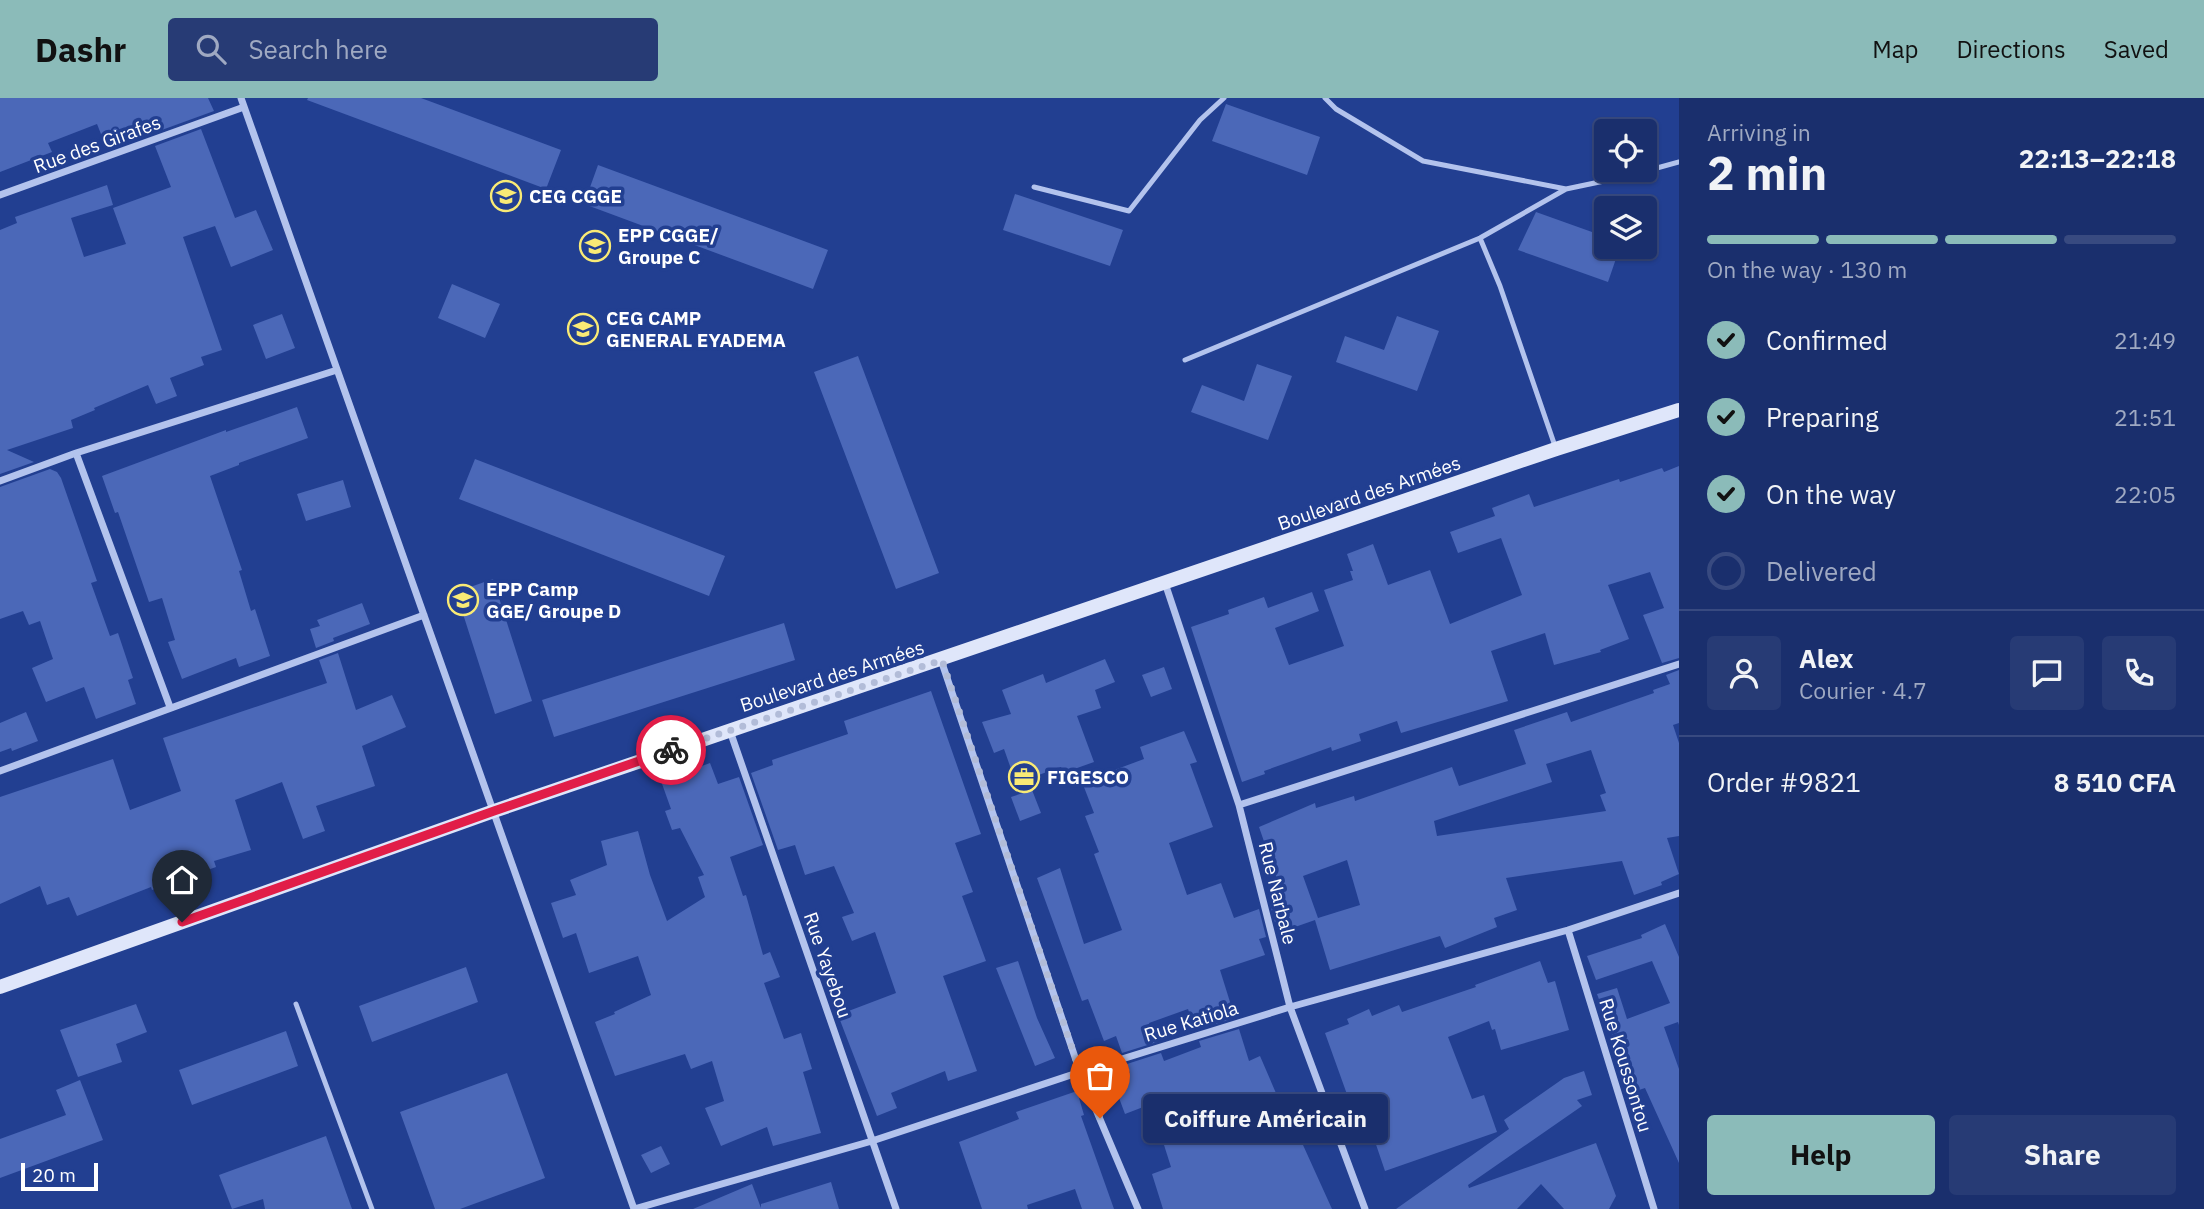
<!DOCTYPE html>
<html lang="en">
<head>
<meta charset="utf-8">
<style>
  :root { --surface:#1a2f6d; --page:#273b75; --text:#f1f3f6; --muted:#9fa9c2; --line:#384a80; --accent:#8bbbb9 }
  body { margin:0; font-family:"IBM Plex Sans",sans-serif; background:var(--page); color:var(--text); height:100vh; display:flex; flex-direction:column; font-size:26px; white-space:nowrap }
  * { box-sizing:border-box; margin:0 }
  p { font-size:23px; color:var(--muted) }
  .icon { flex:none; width:38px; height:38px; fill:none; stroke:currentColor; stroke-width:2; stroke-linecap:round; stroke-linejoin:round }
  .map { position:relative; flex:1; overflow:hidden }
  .sheet { display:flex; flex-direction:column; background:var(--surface); width:525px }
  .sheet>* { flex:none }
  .tools { position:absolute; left:1594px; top:21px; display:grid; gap:14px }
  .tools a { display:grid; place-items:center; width:63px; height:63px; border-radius:7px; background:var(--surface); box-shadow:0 2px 5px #0004,0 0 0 2px var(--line); font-size:35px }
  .scale { position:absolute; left:21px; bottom:18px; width:77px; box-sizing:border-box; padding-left:7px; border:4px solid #fff; border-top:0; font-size:19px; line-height:24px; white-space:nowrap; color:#fff; -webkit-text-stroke:5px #223f91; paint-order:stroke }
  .pin { position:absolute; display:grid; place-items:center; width:60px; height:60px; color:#fff; margin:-72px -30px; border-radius:50% 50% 50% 0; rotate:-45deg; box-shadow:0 0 7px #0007 }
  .pin .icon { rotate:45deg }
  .courier { position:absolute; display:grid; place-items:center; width:70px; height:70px; margin:-35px; border:5px solid #e11d48; border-radius:50%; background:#fff; color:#222; box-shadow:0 2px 9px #0007 }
  .bubble { position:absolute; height:49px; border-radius:7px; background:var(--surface); box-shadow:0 2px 5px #0004,0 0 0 2px var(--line); font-size:23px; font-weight:700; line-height:49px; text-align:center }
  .head em { font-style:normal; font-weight:700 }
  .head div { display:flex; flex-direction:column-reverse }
  .head { display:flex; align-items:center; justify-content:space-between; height:119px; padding:0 28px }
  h1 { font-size:46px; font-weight:700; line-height:52px }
  .bar { display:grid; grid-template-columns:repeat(4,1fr); gap:10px 7px; align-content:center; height:84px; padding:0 28px }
  .bar i { height:9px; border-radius:5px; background:var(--line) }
  .bar .current { background:var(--accent) }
  .bar p { grid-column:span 4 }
  .line { display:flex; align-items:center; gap:18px; padding:0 28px; border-top:2px solid var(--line) }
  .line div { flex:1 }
  .round { display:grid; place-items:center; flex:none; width:74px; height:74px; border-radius:7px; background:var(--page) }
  ol { padding:0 28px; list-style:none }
  li { display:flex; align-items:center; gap:21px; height:77px }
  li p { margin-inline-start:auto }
  li .icon { padding:7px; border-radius:50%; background:var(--accent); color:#111; stroke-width:4 }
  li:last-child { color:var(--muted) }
  li i { width:38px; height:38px; border:4px solid var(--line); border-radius:50% }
  .button { display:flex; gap:14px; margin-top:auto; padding:14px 28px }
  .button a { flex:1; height:80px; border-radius:7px; background:var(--accent); color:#111; font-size:28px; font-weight:700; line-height:80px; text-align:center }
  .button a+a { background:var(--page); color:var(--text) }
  header { display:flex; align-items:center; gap:42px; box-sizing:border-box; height:98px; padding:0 35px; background:var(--accent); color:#111 }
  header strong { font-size:33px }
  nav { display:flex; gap:38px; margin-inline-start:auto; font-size:24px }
  .search { width:490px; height:63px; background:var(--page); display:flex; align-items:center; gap:18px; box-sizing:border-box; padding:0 24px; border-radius:7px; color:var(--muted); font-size:26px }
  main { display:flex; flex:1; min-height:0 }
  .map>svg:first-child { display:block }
  .building { fill:#4b68b8; fill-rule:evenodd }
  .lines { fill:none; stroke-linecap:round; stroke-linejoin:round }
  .lane { stroke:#b3c3ed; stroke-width:5 }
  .street { stroke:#b3c3ed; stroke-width:7 }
  .secondary { stroke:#dfe6fa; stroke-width:14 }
  .done { stroke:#b2bcd8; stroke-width:7; stroke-dasharray:0 12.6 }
  .route { stroke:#e11d48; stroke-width:9 }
  .labels { text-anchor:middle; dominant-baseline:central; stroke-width:7; stroke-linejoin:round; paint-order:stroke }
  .street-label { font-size:19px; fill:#fff; stroke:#223f91 }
  .poi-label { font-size:19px; font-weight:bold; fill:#fff; stroke:#223f91; text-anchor:start }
</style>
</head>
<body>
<header>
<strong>Dashr</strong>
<div class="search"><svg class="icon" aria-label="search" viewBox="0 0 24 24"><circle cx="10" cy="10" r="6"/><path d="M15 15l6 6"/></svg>Search here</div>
<nav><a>Map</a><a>Directions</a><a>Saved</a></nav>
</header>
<main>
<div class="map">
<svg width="1679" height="1111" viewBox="0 0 1679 1111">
  <rect width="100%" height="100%" fill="#223f91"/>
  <path class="building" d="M0 0H208L214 13 148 37 143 26 103 41 97 26 48 45 52 54 0 74Z
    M308 0H421L561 52 546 91 307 2Z
    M1226 6 1320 39 1307 77 1212 43Z
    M201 31 235 120 256 112 273 152 231 169 215 128 183 139 222 252 201 259 204 267 170 280 177 298 156 306 148 287 94 310 95 312 71 322 73 330 7 352 34 364 0 376V132L17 125 15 119 107 87 113 107 71 120 84 159 126 146 113 110 171 89 155 48Z
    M598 67 828 152 813 191 584 106Z
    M1015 96 1123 132 1110 168 1003 132Z
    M1536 114 1606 139V149H1620L1608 184 1518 152Z
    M452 186 500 206 485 240 438 220Z
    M282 216 295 250 266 261 253 227Z
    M1397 218 1439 233 1417 293 1336 264 1345 238 1384 252Z
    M858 258 939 475 896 491 814 274Z
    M1257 266 1292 278 1268 342 1191 314 1202 287 1244 303Z
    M297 309 308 340 239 365V367L210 378 242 472 239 473 251 513 255 511 270 558 239 569 236 560 182 581 168 544 175 542 162 500 149 504 118 414 115 415 102 378 226 332V334Z
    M475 361 725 458 709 498 459 401Z
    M1679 368V560L1662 565 1643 517 1664 510 1650 474 1608 487 1629 541 1600 552 1601 554 1554 567 1545 535 1491 553 1508 603 1401 635 1397 623 1359 636 1361 643 1332 653 1331 649 1264 673 1265 676 1242 684 1191 529 1229 516 1228 512 1264 499 1268 510 1312 494 1319 513 1275 530 1289 567 1344 548 1324 492 1353 482 1350 473H1353L1347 456 1373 446 1388 487 1430 472 1450 526 1522 497 1501 440 1458 455 1450 434 1495 418 1492 410 1529 396 1534 409 1619 381 1620 384 1662 370 1664 374Z
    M50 371 57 374 61 380 97 483 91 485 110 538 118 535 133 580 128 582 136 606 96 621 84 589 46 604 32 570 53 561 40 523 29 527 23 513 0 521V389Z
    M343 382 351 409 306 423 297 396Z
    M493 481 532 603 495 616 456 494Z
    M362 505 370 526 333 540 334 543 316 550 310 531 320 528 317 522Z
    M784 525 795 562 554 639 542 602Z
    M338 555 356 612 392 597 406 629 362 648 375 688 316 708 325 733 303 741 282 684 235 702 251 752 214 763 216 769 152 792 151 789 77 818 69 799 47 807 40 788 0 806V699L113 661 130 712 181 693 163 640 327 585 319 562Z
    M1105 561 1115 584 1095 592 1101 610 1077 618 1094 664 1063 675 1061 669 1016 685 1004 651 994 655 982 624 1011 616 1002 592 1043 576 1046 585Z
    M1164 569 1172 591 1151 599 1142 577Z
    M1679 572V625L1673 627 1679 645V738L1667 740 1679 776 1661 784 1662 787 1634 797 1622 763 1506 780 1517 812 1494 820 1497 829 1445 850 1440 838 1330 872 1315 822 1278 835 1270 806 1284 801 1259 729 1315 705 1316 710 1354 698 1355 703 1452 669 1459 688 1526 666 1514 632 1567 614 1571 624 1654 595 1653 592 1670 586 1666 577ZM1591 652 1606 695 1600 697 1606 713 1437 738 1434 723 1552 684 1546 666ZM1347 762 1360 807 1318 820 1303 778Z
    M931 593 981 736 955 745 973 794 962 798 986 863 943 878 977 973 948 983 945 973 891 995 897 1010 877 1018 838 917 896 895 875 834 852 843 842 819 854 815 834 768 805 777 795 747 778 752 751 675 773 667 772 662 848 636 844 623Z
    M26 614 38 643 12 653 11 650 0 654V625Z
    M1184 633 1197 664 1190 666 1213 729 1169 745 1187 797 1221 785 1234 820 1259 811 1266 839 1259 841 1265 857 1220 872 1235 920 1195 932 1188 911 1149 925 1157 944 1122 955 1116 938 1104 943 1088 901 1082 903 1037 780 1060 770 1084 846 1122 832 1094 756 1099 754 1085 718 1094 715 1082 684 1144 661 1140 649Z
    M710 665 718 686 739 679 763 747 730 759 743 798 746 797 763 857 770 854 780 879 764 885 784 941 801 935 812 971 803 974 821 1035 773 1048 767 1029 721 1048 705 1010 724 1003 712 963 691 971 685 956 615 978 595 924 615 916 614 914 651 897 638 858 589 875 576 835 563 840 551 805 576 797 570 782 607 767 601 743 638 733 650 777 667 823 705 799 698 779 704 777 680 730 672 732 665 713 671 711 661 683Z
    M1032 692 1041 715 1020 723 1011 699Z
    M1665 826 1679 859V927L1678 924 1664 929 1679 971V1065L1645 990 1633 994 1597 896 1617 890 1627 921 1670 905 1652 863 1596 882 1587 858 1642 840 1641 837Z
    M1018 863 1037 920 1055 960 1035 968 996 870Z
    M1540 863 1548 885 1555 883 1569 932 1501 952 1495 931 1492 932 1489 923 1448 939 1472 1001 1484 997 1497 1034 1385 1073 1368 1023 1358 1027 1325 935 1349 926 1347 921 1369 911 1372 918 1399 907 1402 914 1476 889 1475 887Z
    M466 869 478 904 372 944 359 908Z
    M136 906 147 934 116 946 122 964 78 979 60 932Z
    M1239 931 1249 963 1260 958 1291 1030 1297 1029 1303 1047 1332 1111H1163L1152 1076 1171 1069 1151 1006 1125 1016 1112 981 1130 975 1127 966 1161 955 1164 963 1201 949 1199 943Z
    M286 933 298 968 192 1007 179 972Z
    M1584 973 1592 997 1577 1002 1582 1008 1468 1087 1469 1090 1596 1045 1616 1098 1609 1111H1564L1541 1086 1517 1111H1396L1509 1031 1504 1022 1564 980Z
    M507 975 545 1080 460 1111H435L400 1014Z
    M80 982 103 1042 0 1080V1041L66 1017 56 992Z
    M1077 993 1084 1017 1081 1018 1114 1111H1082L1075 1091 1027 1107 1028 1111H982L959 1044 1019 1021 1016 1014Z
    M326 1038 352 1111H265L263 1101 232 1111 219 1077Z
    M661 1048 670 1066 651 1075 641 1057Z
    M831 1084 839 1111H693L752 1086 761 1110V1106Z"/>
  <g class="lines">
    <path class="lane" d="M1325 0 1336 11 1423 63 1566 91 1628 78 1679 64
      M1034 89 1129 113 1200 22 1224 0
      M1480 140 1500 188 1556 351
      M1185 262 1480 140 1566 91
      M296 906 372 1111"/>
    <path class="street" d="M241 0 634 1111
      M0 97 244 9
      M76 355 170 609
      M0 383 76 355 337 272
      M1165 485 1239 707 1290 909 1365 1111
      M941 562 1080 974 1138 1111
      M730 633 896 1111
      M0 673 424 517
      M1239 707 1679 566
      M1568 832 1654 1111
      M634 1111 872 1043 1080 974 1290 909 1568 832 1679 795"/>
    <path class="secondary" d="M0 889 494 713 1556 351 1679 312"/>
  </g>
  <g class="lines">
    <path class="done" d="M671 652 942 562 1080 974 1100 1020"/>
    <path class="route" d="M182 824 494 713 671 652"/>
  </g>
  <defs>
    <g id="school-ring" transform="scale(1.575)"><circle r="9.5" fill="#223f91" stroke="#f9ea75" stroke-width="1.5"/><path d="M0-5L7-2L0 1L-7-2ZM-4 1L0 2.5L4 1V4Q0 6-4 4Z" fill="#f9ea75"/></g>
    <g id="office-ring" transform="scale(1.575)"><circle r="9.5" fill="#223f91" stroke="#f9ea75" stroke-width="1.5"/><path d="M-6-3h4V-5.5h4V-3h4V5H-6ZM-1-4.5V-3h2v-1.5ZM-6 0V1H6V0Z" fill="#f9ea75"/></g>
  </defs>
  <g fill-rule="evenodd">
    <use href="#school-ring" x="506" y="98"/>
    <use href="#school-ring" x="595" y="148"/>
    <use href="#school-ring" x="583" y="231"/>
    <use href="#school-ring" x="463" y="502"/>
    <use href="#office-ring" x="1024" y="679"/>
  </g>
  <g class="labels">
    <g class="street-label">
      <text transform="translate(97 46) rotate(-20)">Rue des Girafes</text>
      <text transform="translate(1369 395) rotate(-19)">Boulevard des Armées</text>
      <text transform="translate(832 578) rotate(-18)">Boulevard des Armées</text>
      <text transform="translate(1278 795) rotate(76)">Rue Narbale</text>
      <text transform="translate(828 867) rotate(71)">Rue Yayebou</text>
      <text transform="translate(1191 923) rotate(-17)">Rue Katiola</text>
      <text transform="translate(1626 967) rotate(73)">Rue Koussontou</text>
    </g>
    <g class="poi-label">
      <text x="529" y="98">CEG CGGE</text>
      <text x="618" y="137">EPP CGGE/<tspan x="618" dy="22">Groupe C</tspan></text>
      <text x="606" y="220">CEG CAMP<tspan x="606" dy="22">GENERAL EYADEMA</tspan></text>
      <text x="486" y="491">EPP Camp<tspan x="486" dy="22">GGE/ Groupe D</tspan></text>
      <text x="1047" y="679">FIGESCO</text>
    </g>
  </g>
</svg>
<div class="tools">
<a><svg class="icon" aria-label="locate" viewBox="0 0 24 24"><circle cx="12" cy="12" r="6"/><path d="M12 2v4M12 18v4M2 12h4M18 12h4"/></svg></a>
<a><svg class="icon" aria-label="layers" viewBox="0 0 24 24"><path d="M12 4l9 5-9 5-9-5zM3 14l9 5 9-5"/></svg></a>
</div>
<div class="scale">20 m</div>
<div class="pin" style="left:1100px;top:1020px;background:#ea580c"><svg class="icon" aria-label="bag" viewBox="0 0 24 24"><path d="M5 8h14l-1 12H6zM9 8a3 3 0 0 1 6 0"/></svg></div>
<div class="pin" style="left:182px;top:824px;background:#1f2937"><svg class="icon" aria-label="home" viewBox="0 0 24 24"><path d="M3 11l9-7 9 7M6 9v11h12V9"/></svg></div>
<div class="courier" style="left:671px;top:652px"><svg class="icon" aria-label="bike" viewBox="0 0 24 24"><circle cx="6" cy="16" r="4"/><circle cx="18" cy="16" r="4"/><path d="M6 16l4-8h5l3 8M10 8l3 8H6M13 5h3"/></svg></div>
<div class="bubble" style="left:1143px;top:996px;width:245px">Coiffure Américain</div>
</div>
<section class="sheet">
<div class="head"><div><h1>2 min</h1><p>Arriving in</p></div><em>22:13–22:18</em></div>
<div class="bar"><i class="current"></i><i class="current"></i><i class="current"></i><i></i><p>On the way · 130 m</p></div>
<ol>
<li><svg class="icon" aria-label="check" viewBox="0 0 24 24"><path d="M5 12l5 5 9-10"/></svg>Confirmed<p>21:49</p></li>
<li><svg class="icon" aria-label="check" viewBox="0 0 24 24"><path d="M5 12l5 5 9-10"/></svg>Preparing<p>21:51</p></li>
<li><svg class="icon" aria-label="check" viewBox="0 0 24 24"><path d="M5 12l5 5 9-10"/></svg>On the way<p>22:05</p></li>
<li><i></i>Delivered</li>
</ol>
<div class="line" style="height:126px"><a class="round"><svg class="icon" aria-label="person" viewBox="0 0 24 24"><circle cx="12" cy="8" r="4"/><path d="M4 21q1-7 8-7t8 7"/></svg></a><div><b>Alex</b><p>Courier · 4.7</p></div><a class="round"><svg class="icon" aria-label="chat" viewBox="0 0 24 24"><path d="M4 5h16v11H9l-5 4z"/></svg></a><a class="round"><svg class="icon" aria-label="phone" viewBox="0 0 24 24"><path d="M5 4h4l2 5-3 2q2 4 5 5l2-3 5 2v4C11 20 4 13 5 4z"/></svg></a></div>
<div class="line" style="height:91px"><div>Order #9821</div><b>8 510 CFA</b></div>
<div class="button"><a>Help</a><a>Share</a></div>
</section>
</main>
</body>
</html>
